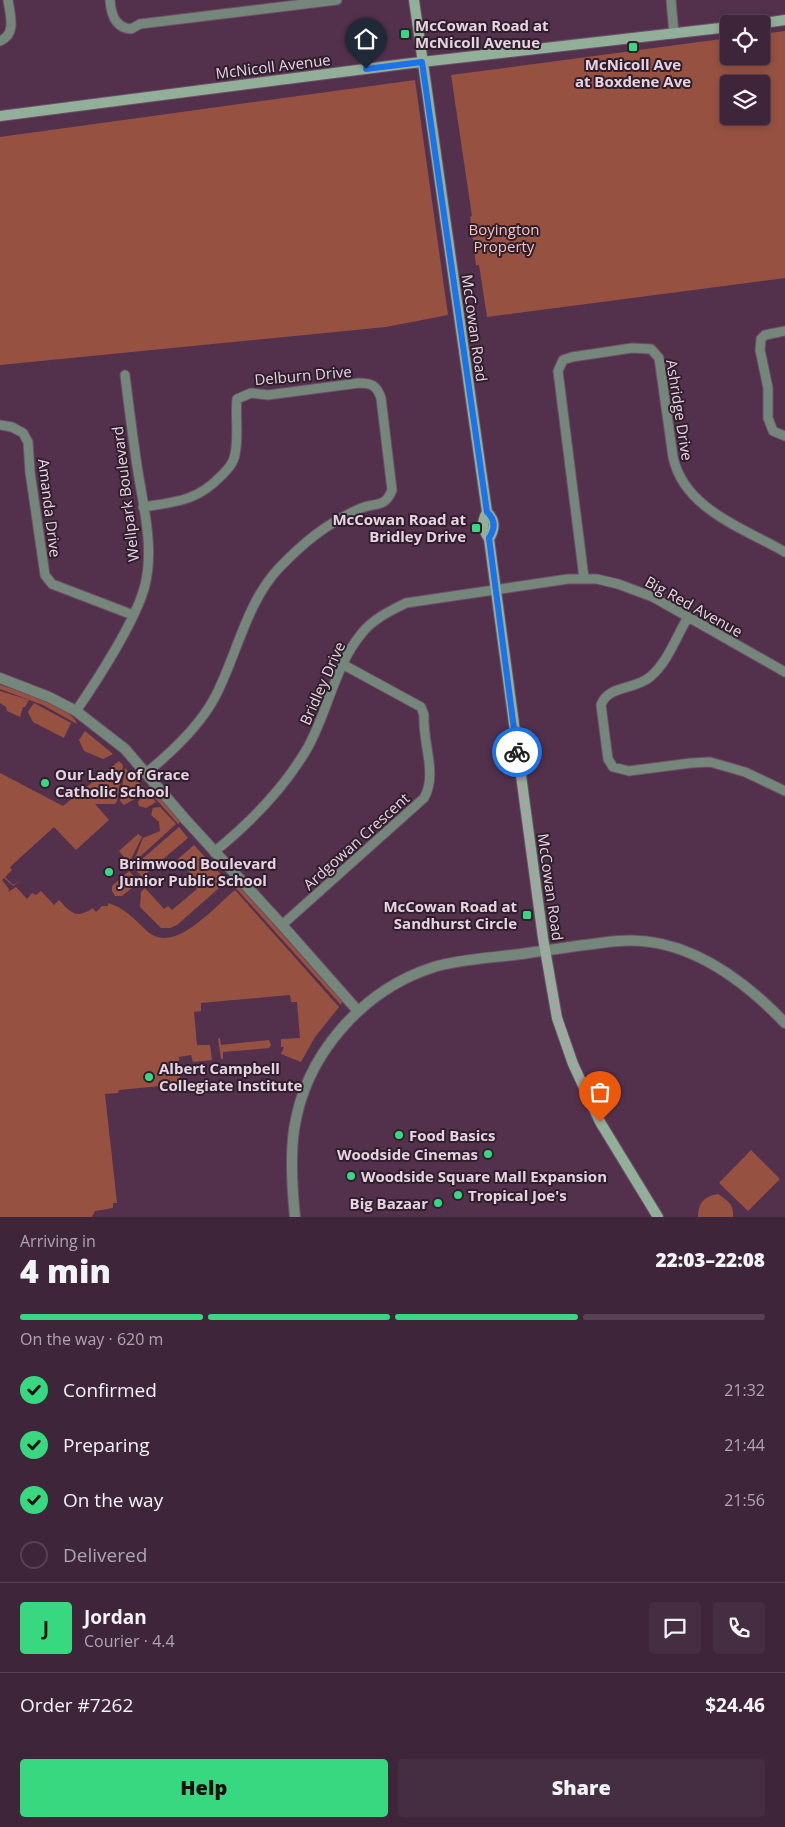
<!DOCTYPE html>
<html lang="en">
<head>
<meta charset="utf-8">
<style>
  :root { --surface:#3e253a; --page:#452d42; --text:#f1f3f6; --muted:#ada5af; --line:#574254; --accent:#37d880 }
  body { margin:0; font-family:"Open Sans",sans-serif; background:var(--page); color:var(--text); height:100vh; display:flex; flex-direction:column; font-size:19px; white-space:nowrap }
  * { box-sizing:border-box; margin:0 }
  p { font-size:16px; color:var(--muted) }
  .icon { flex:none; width:28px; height:28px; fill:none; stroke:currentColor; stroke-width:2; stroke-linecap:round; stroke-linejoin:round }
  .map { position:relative; height:1217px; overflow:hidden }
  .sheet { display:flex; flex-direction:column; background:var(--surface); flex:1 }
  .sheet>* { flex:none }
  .tools { position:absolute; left:720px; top:15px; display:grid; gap:10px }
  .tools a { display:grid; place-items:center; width:50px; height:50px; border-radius:5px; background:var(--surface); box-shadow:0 2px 8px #0003,0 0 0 1px var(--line); font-size:25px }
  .pin { position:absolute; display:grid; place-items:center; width:42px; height:42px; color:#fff; margin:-51px -21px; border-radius:50% 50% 50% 0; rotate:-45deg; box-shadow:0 0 5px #0007 }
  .pin .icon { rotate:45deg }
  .courier { position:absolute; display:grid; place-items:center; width:50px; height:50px; margin:-25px; border:4px solid #1a73e8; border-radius:50%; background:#fff; color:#222; box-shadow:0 1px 6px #0007 }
  .summary em { font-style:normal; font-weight:800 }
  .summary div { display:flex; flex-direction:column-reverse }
  .summary { display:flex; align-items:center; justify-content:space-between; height:85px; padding:0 20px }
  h1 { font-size:32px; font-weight:800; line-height:38px }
  .bar { display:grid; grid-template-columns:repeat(4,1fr); gap:8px 5px; align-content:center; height:60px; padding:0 20px }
  .bar i { height:6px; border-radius:4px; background:var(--line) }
  .bar .current { background:var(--accent) }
  .bar p { grid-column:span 4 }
  .line { display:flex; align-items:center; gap:12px; padding:0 20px; border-top:1px solid var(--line) }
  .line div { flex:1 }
  .round { display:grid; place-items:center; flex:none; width:52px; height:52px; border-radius:5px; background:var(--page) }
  ol { padding:0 20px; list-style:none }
  li { display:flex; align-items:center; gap:15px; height:55px }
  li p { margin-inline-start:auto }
  li .icon { padding:5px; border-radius:50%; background:var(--accent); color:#111; stroke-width:4 }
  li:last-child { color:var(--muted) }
  li i { width:28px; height:28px; border:2px solid var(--line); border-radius:50% }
  .action { display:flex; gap:10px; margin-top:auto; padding:10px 20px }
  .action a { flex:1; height:58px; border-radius:5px; background:var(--accent); color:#111; font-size:20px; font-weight:800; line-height:58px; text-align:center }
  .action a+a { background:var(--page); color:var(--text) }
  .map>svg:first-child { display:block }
  .green { fill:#975141; fill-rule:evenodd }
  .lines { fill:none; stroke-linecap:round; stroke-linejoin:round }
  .minor-casing { stroke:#6e4e68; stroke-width:11 }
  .tertiary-casing { stroke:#6e4e68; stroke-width:12 }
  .secondary-casing { stroke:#6e4e68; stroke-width:12 }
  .minor { stroke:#75877a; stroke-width:9 }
  .tertiary { stroke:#75877a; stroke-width:10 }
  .secondary { stroke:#92af9a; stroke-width:10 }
  .done { stroke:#b49aae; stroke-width:5; stroke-dasharray:0 9 }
  .route { stroke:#1a73e8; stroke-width:6 }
  .poi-dot { fill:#37d880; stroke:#2f1f2c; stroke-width:2 }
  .labels { text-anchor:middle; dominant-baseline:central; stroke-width:4; stroke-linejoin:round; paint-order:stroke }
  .poi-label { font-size:15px; font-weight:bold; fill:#e9d3e3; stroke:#2f1f2c; text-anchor:start }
  .street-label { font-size:15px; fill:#e9d3e3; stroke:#2f1f2c }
  .park-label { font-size:15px; fill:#f9c2b5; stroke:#2f1f2c }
</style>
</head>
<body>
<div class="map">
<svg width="785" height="1217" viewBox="0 0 785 1217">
  <rect width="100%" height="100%" fill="#53314d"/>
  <path class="green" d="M785 31V278L487 317 479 265H476L470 217 472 216 451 75 729 38V56H761V34ZM729 84H761V116H729Z
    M415 80 448 315 386 327 0 365V137Z
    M0 685C17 690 73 707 77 724L43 705 0 689Z
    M0 691 29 700 25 707H23L20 717 7 711 6 707 0 703Z
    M34 703 71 723 64 738 33 722 28 712Z
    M85 731 113 754 103 759 84 751 79 740Z
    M119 761 123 765 117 801 115 804H95L109 820 76 850 54 827 10 867 12 870 5 877 13 885 21 880 13 886 4 878 2 880 9 889 8 892 16 887 27 899 32 893 36 895 41 891 54 905 59 900C72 914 76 919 93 908L96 912 102 906H108V903C124 907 135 920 147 931 174 956 214 907 235 890L339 1007 315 1037 301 1062 281 1054 284 1047H281V1039L300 1038 297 1002H291L290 995 201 1003V1011L194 1012 197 1045H210L212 1060 193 1062 191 1055 179 1057 180 1084 119 1090 118 1093 105 1094 117 1203H113V1208L95 1211 92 1217H0V773L63 806Z
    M125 768 143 787 133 800 124 805 120 801Z
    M150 785 181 821 178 824 147 789Z
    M146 790 156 802 146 808 139 806 138 802Z
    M160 807 176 824 133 863 143 838 160 831 159 822 151 815 153 808Z
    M179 827 188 838 142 877 133 867Z
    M138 834 142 837 129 863 119 851Z
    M194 845 227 881 177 925 170 928H161L140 907 141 892 145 888 164 909 168 906 172 910 197 889 193 884 196 880 178 859Z
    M129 871 139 882 122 896H115L112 891V886Z
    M233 885H238L342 1001 341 1005Z
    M220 1038 221 1045 269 1040 271 1045 269 1048 223 1052V1059H221L218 1039Z
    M751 1150 780 1179 748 1211 719 1183Z
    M718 1194C728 1201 734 1204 733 1217H698C698 1203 704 1196 718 1194Z"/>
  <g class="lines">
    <g class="minor-casing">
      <path id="minor" d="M110 0C111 14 115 28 131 29L140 24 337 0
        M671 0 674 34
        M0 41C17 34 10 15 8 0
        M785 331 765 335 761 339 760 350 768 388V418L773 431 785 436
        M0 425 12 427 23 433 28 442 30 472 45 575 52 584 133 615
        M143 507C176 502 197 501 221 476 227 470 234 463 235 454 239 436 235 417 237 399L251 393 268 395 359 383C372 383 377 386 381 398L392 490C385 509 374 502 359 509 326 524 304 542 279 568 246 603 237 655 215 697 199 727 172 752 146 773
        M584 578 558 371 563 360 572 357 632 348 651 349 659 358 673 457C684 509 743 528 785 552
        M688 617C676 637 668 662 650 677 635 690 608 685 601 705L608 759 613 767 629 771 691 763 710 762 745 772 785 791
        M76 711C96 682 137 619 145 585 154 549 144 509 138 472 133 440 129 407 125 375
        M214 852C251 822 284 789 308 747 328 711 335 665 362 633 373 619 390 611 406 603L568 579H597L618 584 653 597 785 672
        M282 925 424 798C438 774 422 742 424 715L421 707 344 665"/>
    </g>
    <g class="tertiary-casing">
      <path id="tertiary" d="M0 678 49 697 76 711 125 749 185 819 282 925 358 1011
        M295 1217C292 1188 290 1159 294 1130 305 1055 362 990 434 967 464 958 497 958 528 953 557 949 588 944 618 941 684 935 742 978 785 1023"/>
    </g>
    <g class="secondary-casing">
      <path id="secondary" d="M414 0 487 512C481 523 482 528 489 539L543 938 557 1018 573 1064 600 1122 658 1217
        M758 24 785 20
        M0 116 404 64 729 27
        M487 512C496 521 495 529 489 539"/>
    </g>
    <use href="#minor" class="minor"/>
    <use href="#tertiary" class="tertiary"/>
    <use href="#secondary" class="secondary"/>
  </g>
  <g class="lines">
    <path class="done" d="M517 752 542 938 558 1018 573 1064 600 1122"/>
    <path class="route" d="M366 69 422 62 487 512C496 520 495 529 489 538L517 752"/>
  </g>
  <g class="poi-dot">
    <rect x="400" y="29" width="10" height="10" rx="2.5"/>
    <rect x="628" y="42" width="10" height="10" rx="2.5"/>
    <rect x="471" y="523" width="10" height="10" rx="2.5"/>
    <circle cx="45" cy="783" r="5"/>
    <circle cx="109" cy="872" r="5"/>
    <rect x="522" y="910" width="10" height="10" rx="2.5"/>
    <circle cx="149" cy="1077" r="5"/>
    <circle cx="399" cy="1135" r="5"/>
    <circle cx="488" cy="1154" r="5"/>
    <circle cx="351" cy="1176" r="5"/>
    <circle cx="458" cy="1195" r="5"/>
    <circle cx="438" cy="1203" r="5"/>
  </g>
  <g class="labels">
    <g class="poi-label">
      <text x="415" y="25">McCowan Road at<tspan x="415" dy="17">McNicoll Avenue</tspan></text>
      <text x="633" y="64" text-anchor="middle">McNicoll Ave<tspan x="633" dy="17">at Boxdene Ave</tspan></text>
      <text x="466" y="519" text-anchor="end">McCowan Road at<tspan x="466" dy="17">Bridley Drive</tspan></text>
      <text x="55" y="774">Our Lady of Grace<tspan x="55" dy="17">Catholic School</tspan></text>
      <text x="119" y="863">Brimwood Boulevard<tspan x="119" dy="17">Junior Public School</tspan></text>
      <text x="517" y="906" text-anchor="end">McCowan Road at<tspan x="517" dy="17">Sandhurst Circle</tspan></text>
      <text x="159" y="1068">Albert Campbell<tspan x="159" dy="17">Collegiate Institute</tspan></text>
      <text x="409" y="1135">Food Basics</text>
      <text x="478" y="1154" text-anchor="end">Woodside Cinemas</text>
      <text x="361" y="1176">Woodside Square Mall Expansion</text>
      <text x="468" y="1195">Tropical Joe's</text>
      <text x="428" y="1203" text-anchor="end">Big Bazaar</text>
    </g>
    <g class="street-label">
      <text transform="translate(273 66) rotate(-7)">McNicoll Avenue</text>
      <text transform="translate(475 328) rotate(82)">McCowan Road</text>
      <text transform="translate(303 375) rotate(-5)">Delburn Drive</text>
      <text transform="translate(680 410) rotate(81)">Ashridge Drive</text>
      <text transform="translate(125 494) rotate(-97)">Wellpark Boulevard</text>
      <text transform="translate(50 508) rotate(83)">Amanda Drive</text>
      <text transform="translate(694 606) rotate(29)">Big Red Avenue</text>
      <text transform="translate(322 683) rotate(-66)">Bridley Drive</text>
      <text transform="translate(356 841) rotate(-42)">Ardgowan Crescent</text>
      <text transform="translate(551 887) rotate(82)">McCowan Road</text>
    </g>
    <g class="park-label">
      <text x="504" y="229">Boyington<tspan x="504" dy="17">Property</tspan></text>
    </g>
  </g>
</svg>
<div class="tools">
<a><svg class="icon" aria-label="locate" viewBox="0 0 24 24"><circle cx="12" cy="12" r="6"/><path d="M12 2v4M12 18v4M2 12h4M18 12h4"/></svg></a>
<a><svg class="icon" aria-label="layers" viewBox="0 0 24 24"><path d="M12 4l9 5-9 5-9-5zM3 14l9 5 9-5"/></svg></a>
</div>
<div class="pin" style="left:600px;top:1122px;background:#ea580c"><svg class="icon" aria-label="bag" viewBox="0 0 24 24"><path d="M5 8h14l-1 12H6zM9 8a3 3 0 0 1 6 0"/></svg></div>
<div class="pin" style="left:366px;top:69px;background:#1f2937"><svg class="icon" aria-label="home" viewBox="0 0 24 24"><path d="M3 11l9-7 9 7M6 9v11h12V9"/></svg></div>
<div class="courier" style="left:517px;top:752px"><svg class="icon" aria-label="bike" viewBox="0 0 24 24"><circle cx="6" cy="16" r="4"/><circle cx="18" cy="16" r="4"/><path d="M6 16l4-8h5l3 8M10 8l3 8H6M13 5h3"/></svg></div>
</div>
<section class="sheet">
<div class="summary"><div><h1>4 min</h1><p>Arriving in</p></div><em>22:03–22:08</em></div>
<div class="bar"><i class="current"></i><i class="current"></i><i class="current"></i><i></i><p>On the way · 620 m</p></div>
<ol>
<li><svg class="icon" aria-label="check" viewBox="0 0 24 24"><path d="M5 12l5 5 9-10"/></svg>Confirmed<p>21:32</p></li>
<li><svg class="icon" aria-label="check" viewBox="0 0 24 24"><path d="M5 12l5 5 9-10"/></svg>Preparing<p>21:44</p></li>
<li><svg class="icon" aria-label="check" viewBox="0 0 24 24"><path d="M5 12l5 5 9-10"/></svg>On the way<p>21:56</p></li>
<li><i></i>Delivered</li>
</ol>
<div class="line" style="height:90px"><b class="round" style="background:var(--accent);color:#111">J</b><div><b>Jordan</b><p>Courier · 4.4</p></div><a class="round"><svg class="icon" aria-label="chat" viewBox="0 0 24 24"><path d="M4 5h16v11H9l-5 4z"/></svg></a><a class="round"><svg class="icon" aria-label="phone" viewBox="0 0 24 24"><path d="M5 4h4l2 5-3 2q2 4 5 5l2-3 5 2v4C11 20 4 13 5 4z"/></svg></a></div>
<div class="line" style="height:65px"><div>Order #7262</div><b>$24.46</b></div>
<div class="action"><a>Help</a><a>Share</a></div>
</section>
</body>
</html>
